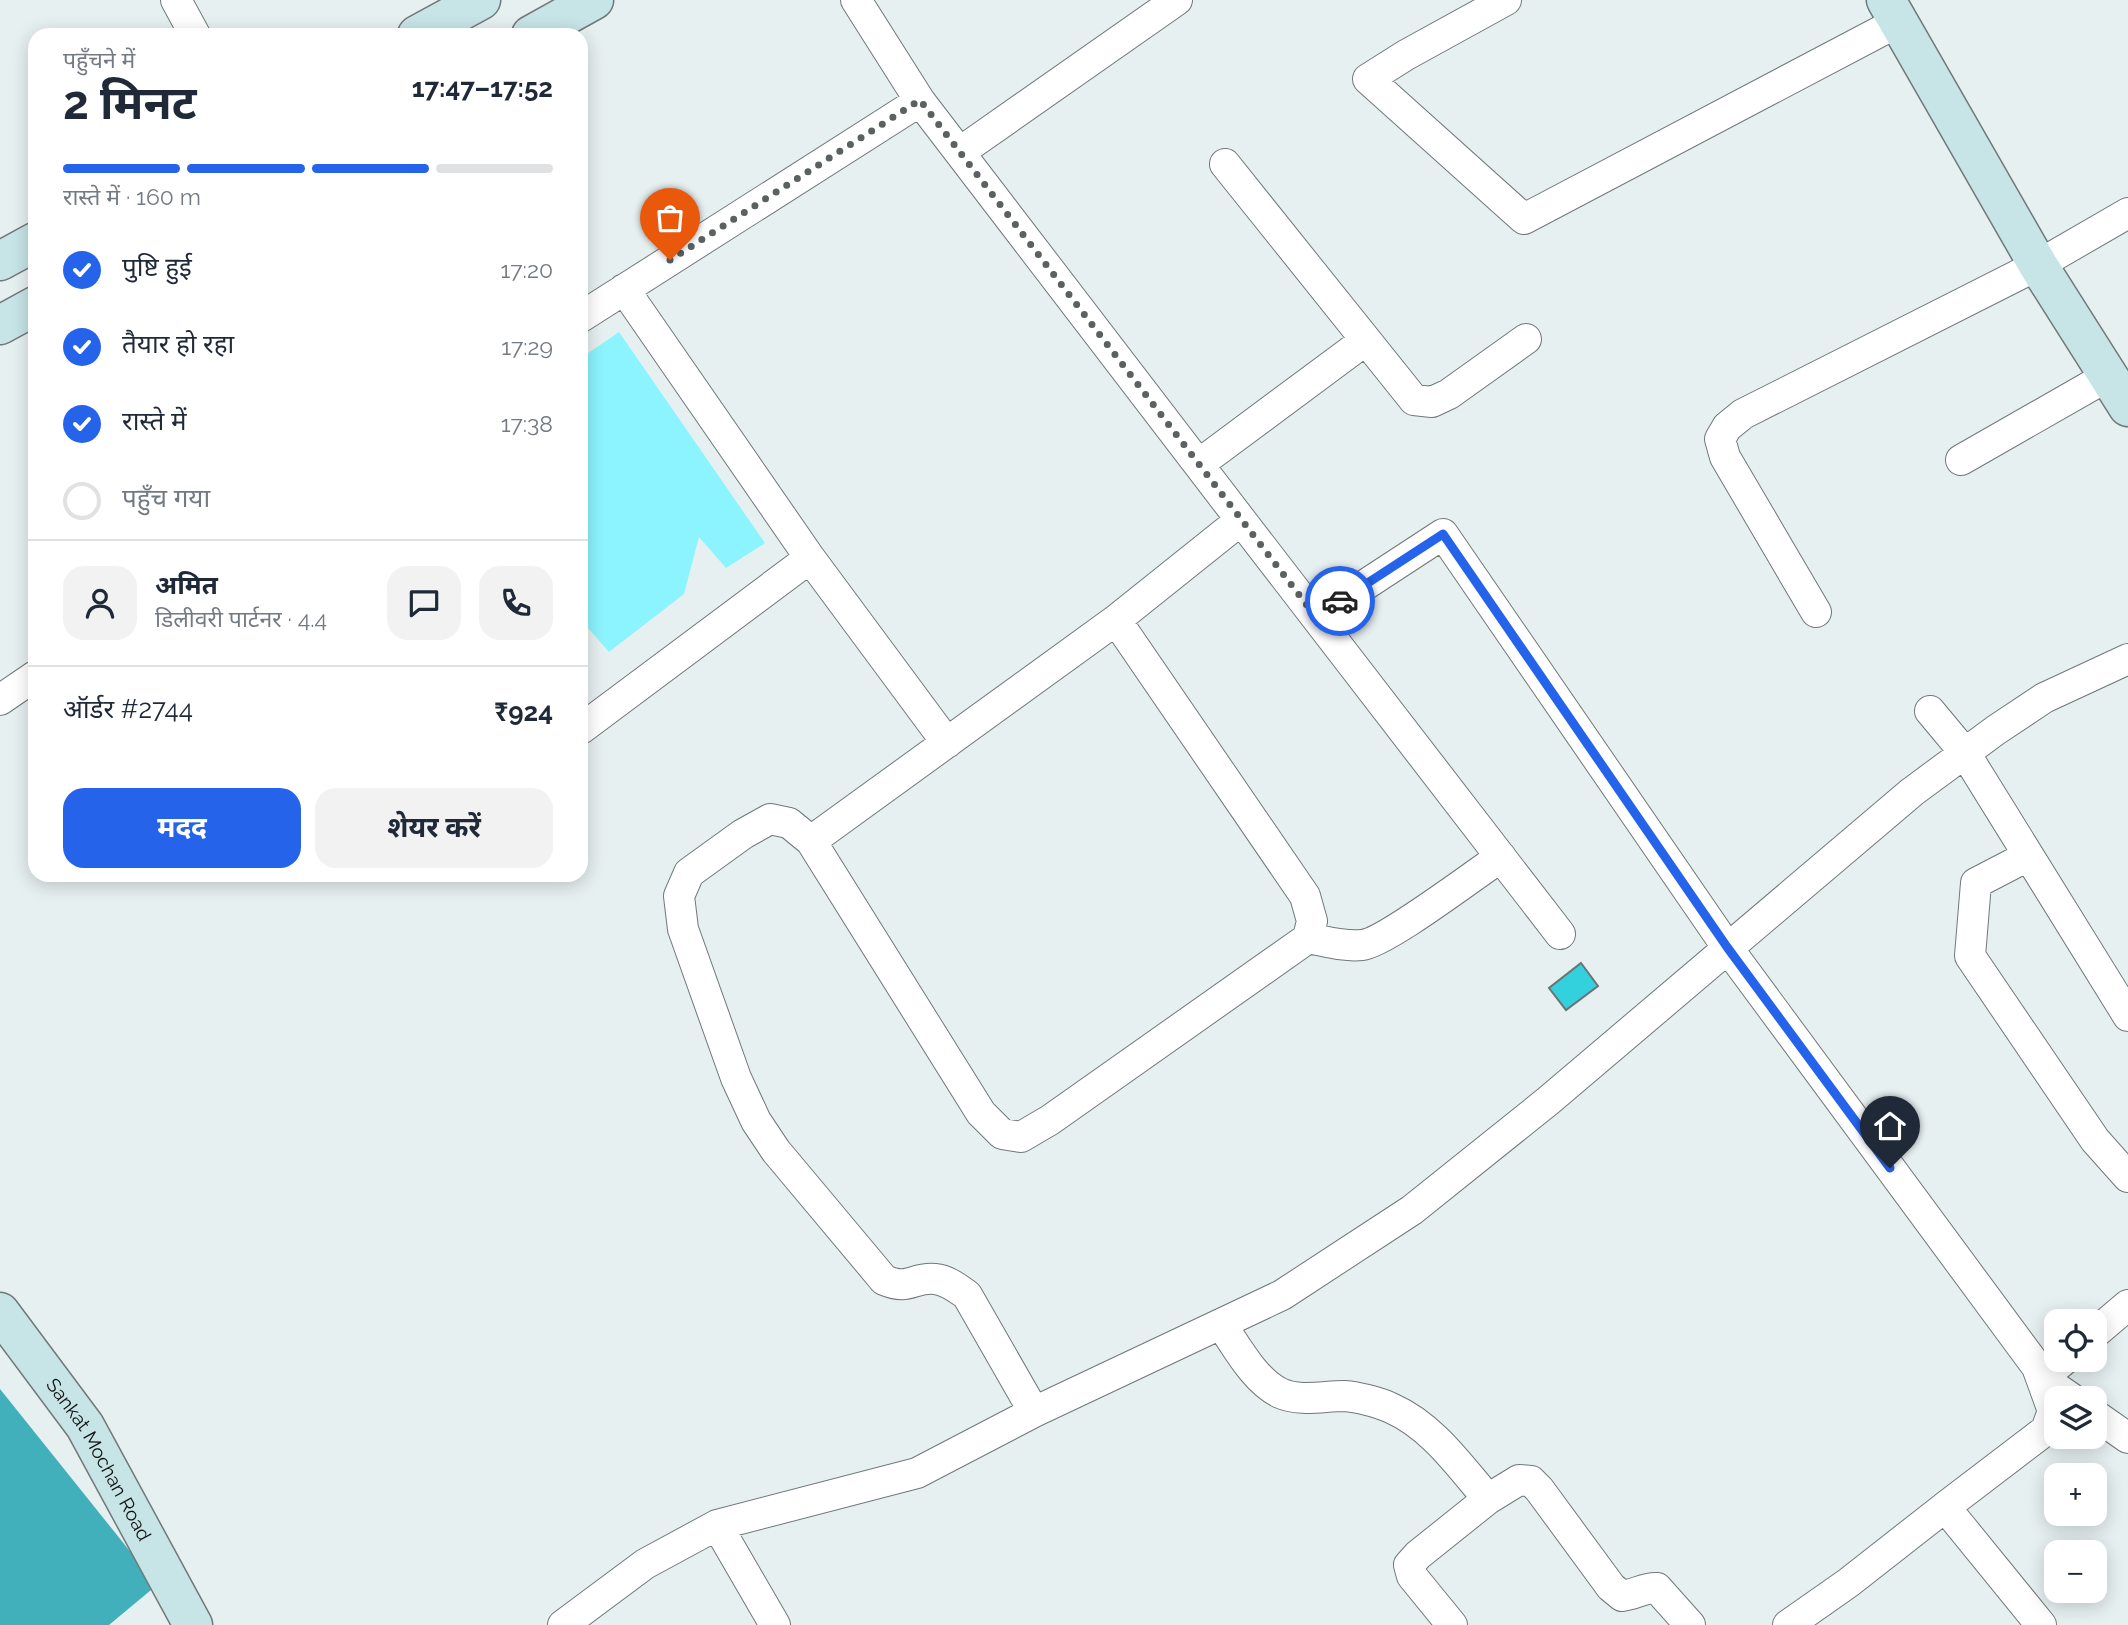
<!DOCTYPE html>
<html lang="hi">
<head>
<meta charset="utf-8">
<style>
  :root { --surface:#fff; --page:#f2f2f3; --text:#1f2937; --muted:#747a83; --line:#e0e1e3; --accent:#2563eb }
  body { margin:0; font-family:Raleway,"Noto Sans Devanagari",sans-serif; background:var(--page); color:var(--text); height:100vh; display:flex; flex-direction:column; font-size:26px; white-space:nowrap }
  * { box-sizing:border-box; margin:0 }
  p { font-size:23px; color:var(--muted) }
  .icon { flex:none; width:38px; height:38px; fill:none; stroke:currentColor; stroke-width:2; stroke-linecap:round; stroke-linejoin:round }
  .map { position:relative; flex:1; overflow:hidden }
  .details { position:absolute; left:28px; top:28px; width:560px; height:854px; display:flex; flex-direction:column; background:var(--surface); border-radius:21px; box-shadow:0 4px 18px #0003 }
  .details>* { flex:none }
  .controls { position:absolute; left:2044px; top:1309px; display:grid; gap:14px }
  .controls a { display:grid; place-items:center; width:63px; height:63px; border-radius:14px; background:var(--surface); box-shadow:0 4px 18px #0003; font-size:35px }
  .pin { position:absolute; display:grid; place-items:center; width:60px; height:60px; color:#fff; margin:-72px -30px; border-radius:50% 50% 50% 0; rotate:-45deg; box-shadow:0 0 7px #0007 }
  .pin .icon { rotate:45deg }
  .courier { position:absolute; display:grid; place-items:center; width:70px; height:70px; margin:-35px; border:5px solid #2563eb; border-radius:50%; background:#fff; color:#222; box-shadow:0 2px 9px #0007 }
  .headline em { font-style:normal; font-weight:700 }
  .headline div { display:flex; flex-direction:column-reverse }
  .headline { display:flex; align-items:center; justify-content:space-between; height:119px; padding:0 35px }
  h1 { font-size:46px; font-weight:700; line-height:52px }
  .bar { display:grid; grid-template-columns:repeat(4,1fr); gap:10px 7px; align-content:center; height:84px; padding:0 35px }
  .bar i { height:9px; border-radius:5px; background:var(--line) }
  .bar .current { background:var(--accent) }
  .bar p { grid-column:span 4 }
  .line { display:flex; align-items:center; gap:18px; padding:0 35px; border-top:2px solid var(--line) }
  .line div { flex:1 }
  .round { display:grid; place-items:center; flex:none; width:74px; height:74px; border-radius:21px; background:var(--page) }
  ol { padding:0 35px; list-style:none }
  li { display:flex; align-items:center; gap:21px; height:77px }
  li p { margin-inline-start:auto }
  li .icon { padding:7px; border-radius:50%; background:var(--accent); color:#fff; stroke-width:4 }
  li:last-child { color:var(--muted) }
  li i { width:38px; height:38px; border:4px solid var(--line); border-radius:50% }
  .primary-button { display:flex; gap:14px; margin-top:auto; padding:14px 35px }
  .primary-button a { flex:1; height:80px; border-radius:21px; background:var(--accent); color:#fff; font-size:28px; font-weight:700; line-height:80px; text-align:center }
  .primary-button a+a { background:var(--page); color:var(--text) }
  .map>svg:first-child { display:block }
  .green { fill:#8cf4fe }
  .water { fill:#41b0ba }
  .building { fill:#33d0dd; stroke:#6b7374; stroke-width:2 }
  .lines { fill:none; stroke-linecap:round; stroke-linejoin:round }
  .street-casing { stroke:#707879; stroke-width:32 }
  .secondary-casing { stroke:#707879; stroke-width:41 }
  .street { stroke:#fff; stroke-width:30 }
  .secondary { stroke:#c7e4e6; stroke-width:38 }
  .done { stroke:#5b6060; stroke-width:7; stroke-dasharray:0 12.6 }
  .route { stroke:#2563eb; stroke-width:9 }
  .labels { text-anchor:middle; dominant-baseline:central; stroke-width:7; stroke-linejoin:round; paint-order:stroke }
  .street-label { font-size:19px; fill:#0f1212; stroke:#e7f0f1 }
</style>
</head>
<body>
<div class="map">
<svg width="2128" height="1625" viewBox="0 0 2128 1625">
  <rect width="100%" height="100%" fill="#e7f0f1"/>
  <path class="green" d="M619 332 765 543 726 568 699 537 684 594 609 652 581 620V358Z"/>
  <path class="water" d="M0 1389 157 1585 109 1625H0Z"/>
  <path class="building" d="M1581 963 1598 986 1566 1010 1549 988Z"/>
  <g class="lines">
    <g class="street-casing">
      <path id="street" d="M176 0 195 35
        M1506 0 1406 55 1368 79 1524 219 1898 22
        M960 152 1177 0
        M1225 164 1414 400 1432 402 1449 394 1526 339
        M624 289 810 558 947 743
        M581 317 920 101
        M1961 460 2108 376
        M1199 464 1366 340
        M1241 520 1560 934
        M1816 612 1725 457 1720 439 1727 427 1743 414 2038 265 2128 213
        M1316 617 1443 534 1727 947 2037 1367 2053 1411 2046 1430 1945 1507 2041 1625
        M0 700 35 676
        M1930 711 1965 753 2128 1016
        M581 729 810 558
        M811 841 1116 620 1241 520 920 101 856 0
        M2028 856 1976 883 1970 956 2095 1140 2128 1177
        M1308 938C1325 941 1344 947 1362 945 1385 943 1475 874 1501 857
        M1221 1324C1237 1347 1254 1380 1280 1393 1300 1402 1323 1396 1344 1396 1358 1397 1378 1402 1391 1408 1432 1426 1459 1465 1488 1499
        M2095 1333 2128 1305
        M2064 1360 2042 1378 2071 1398
        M1034 1412 967 1295C957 1288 947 1280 935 1279 912 1277 910 1291 884 1280L776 1151 756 1121 736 1078 683 929 679 896 689 873 743 834 770 819 789 823 811 841 981 1113 1002 1134 1021 1137 1050 1120 1308 938 1312 921 1305 896 1116 620
        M2095 1415 2128 1438
        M717 1525 775 1625
        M563 1625 645 1564 717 1525 917 1473 1034 1412 1282 1295 1412 1210 1548 1101 1912 792 1996 730 2044 698 2128 659
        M1452 1625 1412 1576 1409 1565 1418 1555 1488 1499 1519 1480 1531 1481 1539 1489 1611 1587 1622 1596C1634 1595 1645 1587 1657 1588L1690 1625
        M1788 1625 1848 1583 1945 1507"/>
    </g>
    <g class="secondary-casing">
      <g id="secondary">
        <path d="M1886 0 2038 265 2128 407"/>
        <path d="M417 35 481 0"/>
        <path d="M531 35 594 0"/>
        <path d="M0 261 35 242"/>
        <path d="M0 325 35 306"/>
        <path id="s1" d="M0 1312 85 1426 193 1625"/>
      </g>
    </g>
    <use href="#street" class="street"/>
    <use href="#secondary" class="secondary"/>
  </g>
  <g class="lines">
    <path class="done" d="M670 260 920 100 1316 617 1340 601"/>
    <path class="route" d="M1340 601 1443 534 1727 947 1890 1168"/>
  </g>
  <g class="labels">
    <g class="street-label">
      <text stroke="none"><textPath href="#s1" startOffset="178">Sankat Mochan Road</textPath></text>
    </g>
  </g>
</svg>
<div class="controls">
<a><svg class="icon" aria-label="locate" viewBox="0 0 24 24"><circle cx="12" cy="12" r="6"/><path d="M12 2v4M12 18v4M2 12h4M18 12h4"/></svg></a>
<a><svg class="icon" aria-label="layers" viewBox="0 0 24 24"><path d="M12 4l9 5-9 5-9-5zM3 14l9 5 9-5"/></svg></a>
<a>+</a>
<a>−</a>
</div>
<div class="pin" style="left:670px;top:260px;background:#ea580c"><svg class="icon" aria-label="bag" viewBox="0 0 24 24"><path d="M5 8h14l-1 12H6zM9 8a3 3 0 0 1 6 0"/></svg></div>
<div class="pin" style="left:1890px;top:1168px;background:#1f2937"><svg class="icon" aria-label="home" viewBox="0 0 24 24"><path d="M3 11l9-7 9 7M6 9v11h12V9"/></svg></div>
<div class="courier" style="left:1340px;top:601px"><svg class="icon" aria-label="car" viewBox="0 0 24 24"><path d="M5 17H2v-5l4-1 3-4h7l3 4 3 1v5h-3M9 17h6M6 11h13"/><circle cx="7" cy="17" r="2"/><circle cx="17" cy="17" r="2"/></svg></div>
<section class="details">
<div class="headline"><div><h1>2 मिनट</h1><p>पहुँचने में</p></div><em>17:47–17:52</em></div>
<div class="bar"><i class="current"></i><i class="current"></i><i class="current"></i><i></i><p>रास्ते में · 160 m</p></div>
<ol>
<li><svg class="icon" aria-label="check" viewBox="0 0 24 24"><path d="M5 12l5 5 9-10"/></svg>पुष्टि हुई<p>17:20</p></li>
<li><svg class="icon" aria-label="check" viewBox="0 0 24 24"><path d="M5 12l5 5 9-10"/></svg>तैयार हो रहा<p>17:29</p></li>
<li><svg class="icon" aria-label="check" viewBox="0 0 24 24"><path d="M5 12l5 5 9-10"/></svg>रास्ते में<p>17:38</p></li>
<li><i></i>पहुँच गया</li>
</ol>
<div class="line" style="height:126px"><a class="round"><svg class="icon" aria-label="person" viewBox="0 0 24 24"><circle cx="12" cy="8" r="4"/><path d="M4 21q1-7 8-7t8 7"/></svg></a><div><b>अमित</b><p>डिलीवरी पार्टनर · 4.4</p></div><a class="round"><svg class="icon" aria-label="chat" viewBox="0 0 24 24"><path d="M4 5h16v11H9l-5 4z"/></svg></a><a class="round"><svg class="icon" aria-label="phone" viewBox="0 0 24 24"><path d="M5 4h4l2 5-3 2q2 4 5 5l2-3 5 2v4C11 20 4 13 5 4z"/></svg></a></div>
<div class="line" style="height:91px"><div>ऑर्डर #2744</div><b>₹924</b></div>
<div class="primary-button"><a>मदद</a><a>शेयर करें</a></div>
</section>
</div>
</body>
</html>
